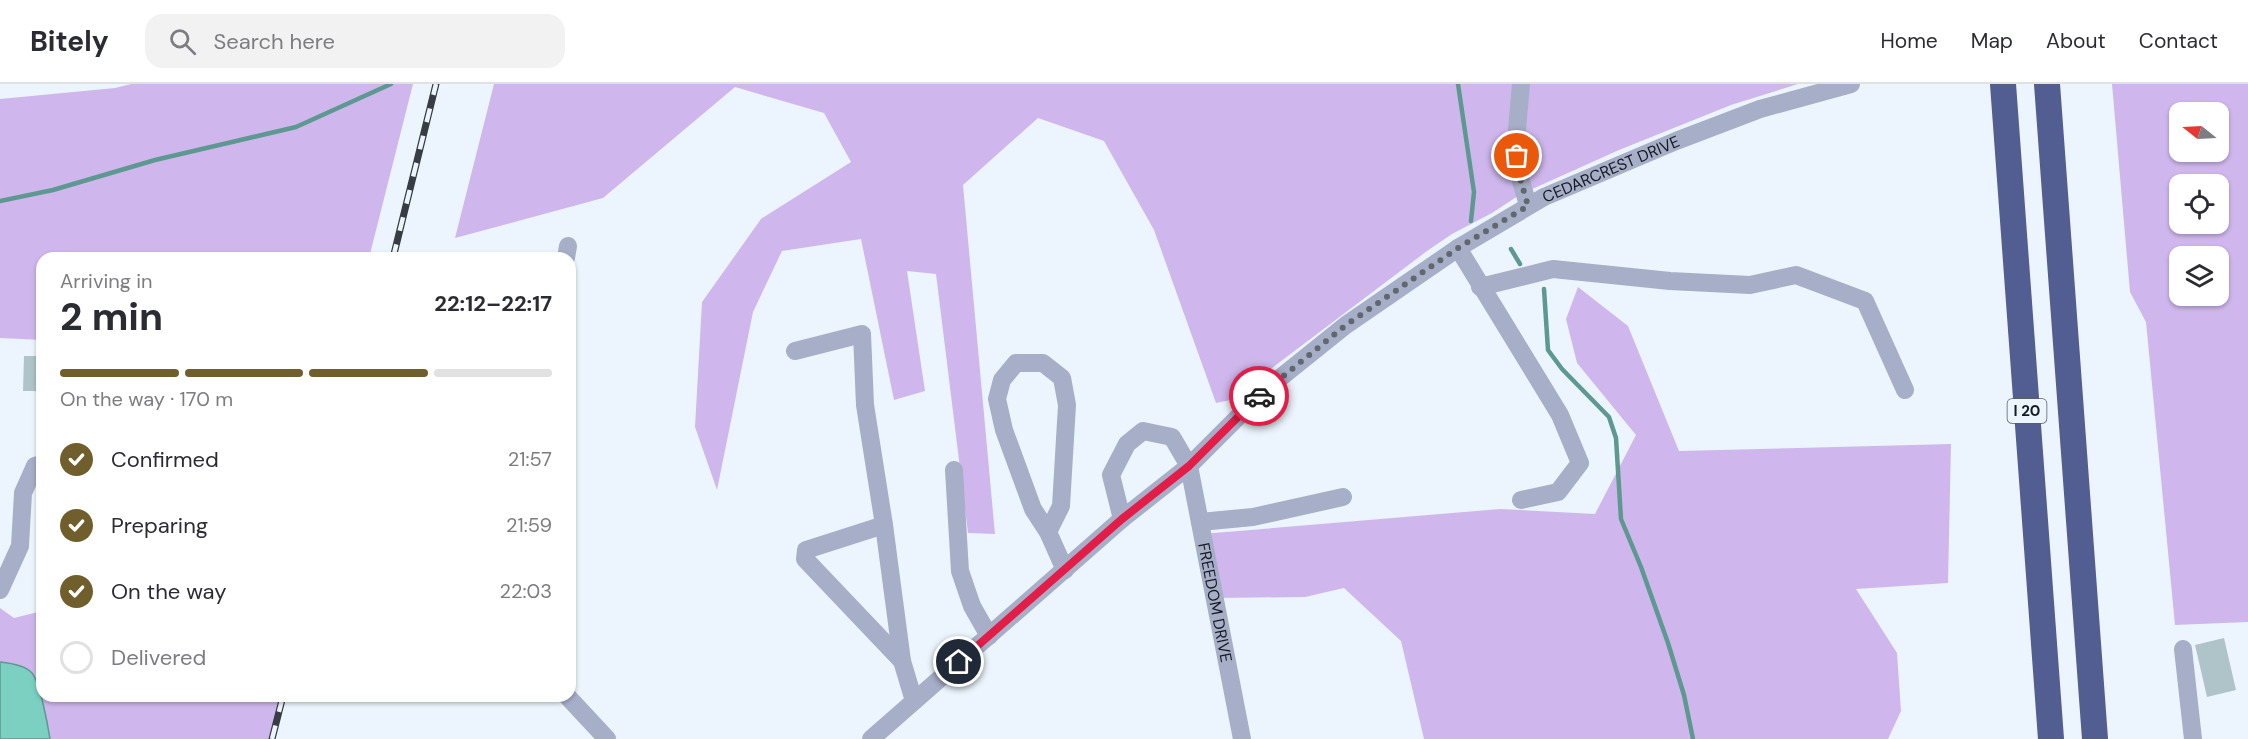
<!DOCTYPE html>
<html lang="en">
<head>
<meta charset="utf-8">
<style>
  :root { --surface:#fff; --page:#f2f2f3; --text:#2b2b33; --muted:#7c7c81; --line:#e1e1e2; --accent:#715e2d }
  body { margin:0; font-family:"DM Sans",sans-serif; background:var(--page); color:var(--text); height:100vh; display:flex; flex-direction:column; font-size:22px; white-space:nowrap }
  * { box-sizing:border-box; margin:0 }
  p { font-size:20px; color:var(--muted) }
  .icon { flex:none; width:33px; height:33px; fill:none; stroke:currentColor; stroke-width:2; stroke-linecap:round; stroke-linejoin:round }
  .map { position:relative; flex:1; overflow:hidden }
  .sheet { position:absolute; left:36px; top:168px; width:540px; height:450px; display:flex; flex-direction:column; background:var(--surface); border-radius:18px; box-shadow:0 2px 4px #0004 }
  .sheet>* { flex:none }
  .needle { width:39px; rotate:288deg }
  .controls { position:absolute; left:2169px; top:18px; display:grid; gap:12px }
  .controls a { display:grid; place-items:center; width:60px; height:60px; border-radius:12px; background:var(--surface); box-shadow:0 2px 4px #0004; font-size:30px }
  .pin { position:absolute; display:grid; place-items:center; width:51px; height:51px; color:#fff; margin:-26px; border:3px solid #fff; border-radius:50%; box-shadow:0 2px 6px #0007 }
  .courier { position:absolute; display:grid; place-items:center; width:60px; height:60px; margin:-30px; border:4px solid #e11d48; border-radius:50%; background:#fff; color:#222; box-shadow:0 2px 8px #0007 }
  .summary em { font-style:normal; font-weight:700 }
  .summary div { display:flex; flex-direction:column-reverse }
  .summary { display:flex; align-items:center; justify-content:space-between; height:102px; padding:0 24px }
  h1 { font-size:39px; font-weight:700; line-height:45px }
  .bar { display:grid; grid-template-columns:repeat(4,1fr); gap:9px 6px; align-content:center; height:72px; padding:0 24px }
  .bar i { height:8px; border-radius:4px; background:var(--line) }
  .bar .selected { background:var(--accent) }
  .bar p { grid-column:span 4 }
  ol { padding:0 24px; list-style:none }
  li { display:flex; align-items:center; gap:18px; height:66px }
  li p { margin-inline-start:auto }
  li .icon { padding:6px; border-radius:50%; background:var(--accent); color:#fff; stroke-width:4 }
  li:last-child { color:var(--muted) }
  li i { width:33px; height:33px; border:3px solid var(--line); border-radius:50% }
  header { display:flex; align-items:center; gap:36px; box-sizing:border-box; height:84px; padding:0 30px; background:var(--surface); border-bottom:2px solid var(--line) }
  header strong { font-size:28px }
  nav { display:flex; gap:33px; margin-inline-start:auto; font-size:21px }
  .search { width:420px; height:54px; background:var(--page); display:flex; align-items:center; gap:15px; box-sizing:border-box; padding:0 21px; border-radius:18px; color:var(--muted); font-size:22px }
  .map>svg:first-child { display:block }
  .green { fill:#cfb7ed; fill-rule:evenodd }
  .water { fill:#7cd0c1; stroke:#5d9990; stroke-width:1.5 }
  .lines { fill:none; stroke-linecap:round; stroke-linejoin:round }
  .stream { stroke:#5d9990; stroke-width:4.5 }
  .building { fill:#afc4c9 }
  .minor { stroke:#a7aec8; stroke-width:18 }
  .highway { stroke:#525d91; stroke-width:26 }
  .rail-casing { stroke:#373d42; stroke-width:7 }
  .rail { stroke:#ecf5fd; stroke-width:4.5; stroke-dasharray:14; stroke-linecap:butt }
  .done { stroke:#60676d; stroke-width:6; stroke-dasharray:0 10.8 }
  .route { stroke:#e11d48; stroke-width:8 }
  .labels { text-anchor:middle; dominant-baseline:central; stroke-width:4.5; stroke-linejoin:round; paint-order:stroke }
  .shield { fill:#ecf5fd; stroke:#565c62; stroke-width:1.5 }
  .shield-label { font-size:15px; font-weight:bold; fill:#151a1f }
  .street-label { font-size:16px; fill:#151a1f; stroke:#ecf5fd }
</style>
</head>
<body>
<header>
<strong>Bitely</strong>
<div class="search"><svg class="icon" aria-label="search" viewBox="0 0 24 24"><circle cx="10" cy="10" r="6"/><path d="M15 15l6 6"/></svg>Search here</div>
<nav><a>Home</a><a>Map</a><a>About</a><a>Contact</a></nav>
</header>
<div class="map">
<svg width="2248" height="655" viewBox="0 0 2248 655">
  <rect width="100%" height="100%" fill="#ecf5fd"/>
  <path class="green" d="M131 0H413L369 174H42V256L0 254V15L115 4Z
    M494 0H1798L1731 21 1619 66 1521 110 1492 129 1452 150 1427 167 1264 290 1240 314 1216 319 1154 146 1104 57 1038 34 963 101 995 450 968 449 936 190 907 187 925 307 894 316 861 155 782 167 753 228 717 406 695 343 702 218 761 135 851 78 824 29 735 3 603 114 455 154Z
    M2112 0H2248V538L2175 541 2146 238 2130 208ZM2218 28V68H2180V28ZM2218 100V140H2180V100ZM2180 172H2218V212H2180Z
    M1578 203 1628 242 1679 367 1951 360 1948 499 1856 505 1897 569 1901 627 1888 655H1424L1401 557 1344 504 1305 513 1215 514 1202 450 1500 425 1595 430 1636 351 1577 279 1566 235Z
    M0 524 14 534 42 527V612H283L272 655H50L38 599 19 582 0 578Z"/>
  <path class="water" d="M0 578C10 579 25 581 32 589 40 598 48 642 50 655H0Z"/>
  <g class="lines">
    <path class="stream" d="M1458 0 1474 108 1471 137
      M0 117 53 106 155 76 296 43 391 0
      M1511 165 1520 180
      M1544 205 1548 266 1562 285 1609 333 1616 354 1621 435 1641 483 1668 559 1684 611 1693 655"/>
  </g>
  <path class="building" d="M24 272H42V307H23Z
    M2224 554 2236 606 2207 613 2195 561Z"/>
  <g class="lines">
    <g class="minor">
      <path d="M1521 0 1516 57 1518 87 1528 121"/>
      <path d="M1458 164 1560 331 1580 379 1558 408 1521 416"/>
      <path d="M566 174 568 162"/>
      <path d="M1480 203 1553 185 1670 197 1750 201 1796 191 1865 217 1905 306"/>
      <path d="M795 267 862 250 865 321 884 441 806 466 805 475 902 577 914 617"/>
      <path d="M954 386 960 487 972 522 989 552"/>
      <path id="s1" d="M1122 435 1111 391 1127 360 1143 347 1172 353 1189 382 1242 655"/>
      <path d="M1200 438 1253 433 1343 413"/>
      <path d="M884 441 902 577"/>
      <path d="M1048 448 1061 422 1067 321 1062 294 1043 279H1016L1002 296 997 315 1004 346 1033 425 1048 448 1065 486"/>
      <path d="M0 506 20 462 23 409 35 382 42 380"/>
      <path d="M2183 565 2193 655"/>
      <path d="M567 612 607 655"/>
      <path id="s2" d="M871 655 1122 435 1189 382 1265 306 1346 241 1458 164 1544 113 1676 57 1760 25 1851 0"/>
    </g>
    <path class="highway" d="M2003 0 2051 655
      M2047 0 2095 655"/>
    <g class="rail-casing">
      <path id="rail" d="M393 174 436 0
        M272 655 283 612"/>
    </g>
    <use href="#rail" class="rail"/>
  </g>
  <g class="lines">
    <path class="done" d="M1259 312 1346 241 1458 164 1528 122 1518 87 1517 72"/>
    <path class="route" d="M959 578 1122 435 1189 382 1259 312"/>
  </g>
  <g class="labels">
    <rect class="shield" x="2007.5" y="315" width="39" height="24" rx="4.5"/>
    <g class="shield-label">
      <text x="2027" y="327">I 20</text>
    </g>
    <g class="street-label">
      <text stroke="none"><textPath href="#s2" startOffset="939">CEDARCREST DRIVE</textPath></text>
      <text stroke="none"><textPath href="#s1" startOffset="303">FREEDOM DRIVE</textPath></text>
    </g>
  </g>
</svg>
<div class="controls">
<a><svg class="needle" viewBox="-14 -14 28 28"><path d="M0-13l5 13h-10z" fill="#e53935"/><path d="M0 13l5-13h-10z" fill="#7c7c81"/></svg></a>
<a><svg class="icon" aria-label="locate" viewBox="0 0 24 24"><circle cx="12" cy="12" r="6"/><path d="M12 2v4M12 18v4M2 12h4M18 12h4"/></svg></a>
<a><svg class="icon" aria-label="layers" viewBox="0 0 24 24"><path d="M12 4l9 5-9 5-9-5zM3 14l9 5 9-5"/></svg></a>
</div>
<div class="pin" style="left:1517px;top:72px;background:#ea580c"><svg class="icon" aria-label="bag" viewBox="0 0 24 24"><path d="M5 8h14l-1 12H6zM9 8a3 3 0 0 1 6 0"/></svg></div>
<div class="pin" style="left:959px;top:578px;background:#1f2937"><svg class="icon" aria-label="home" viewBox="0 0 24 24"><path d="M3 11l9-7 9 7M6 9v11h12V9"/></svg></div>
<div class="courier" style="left:1259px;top:312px"><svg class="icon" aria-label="car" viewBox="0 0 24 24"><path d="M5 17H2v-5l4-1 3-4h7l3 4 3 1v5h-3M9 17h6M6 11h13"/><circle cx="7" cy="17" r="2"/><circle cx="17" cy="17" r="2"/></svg></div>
<section class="sheet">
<div class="summary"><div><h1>2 min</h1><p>Arriving in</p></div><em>22:12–22:17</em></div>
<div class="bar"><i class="selected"></i><i class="selected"></i><i class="selected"></i><i></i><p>On the way · 170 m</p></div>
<ol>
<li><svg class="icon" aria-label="check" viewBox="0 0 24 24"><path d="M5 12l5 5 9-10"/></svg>Confirmed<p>21:57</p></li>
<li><svg class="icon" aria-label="check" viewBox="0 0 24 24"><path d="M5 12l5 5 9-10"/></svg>Preparing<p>21:59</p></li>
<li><svg class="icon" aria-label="check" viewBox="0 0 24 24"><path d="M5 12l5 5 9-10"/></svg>On the way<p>22:03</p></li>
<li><i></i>Delivered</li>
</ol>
</section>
</div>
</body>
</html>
